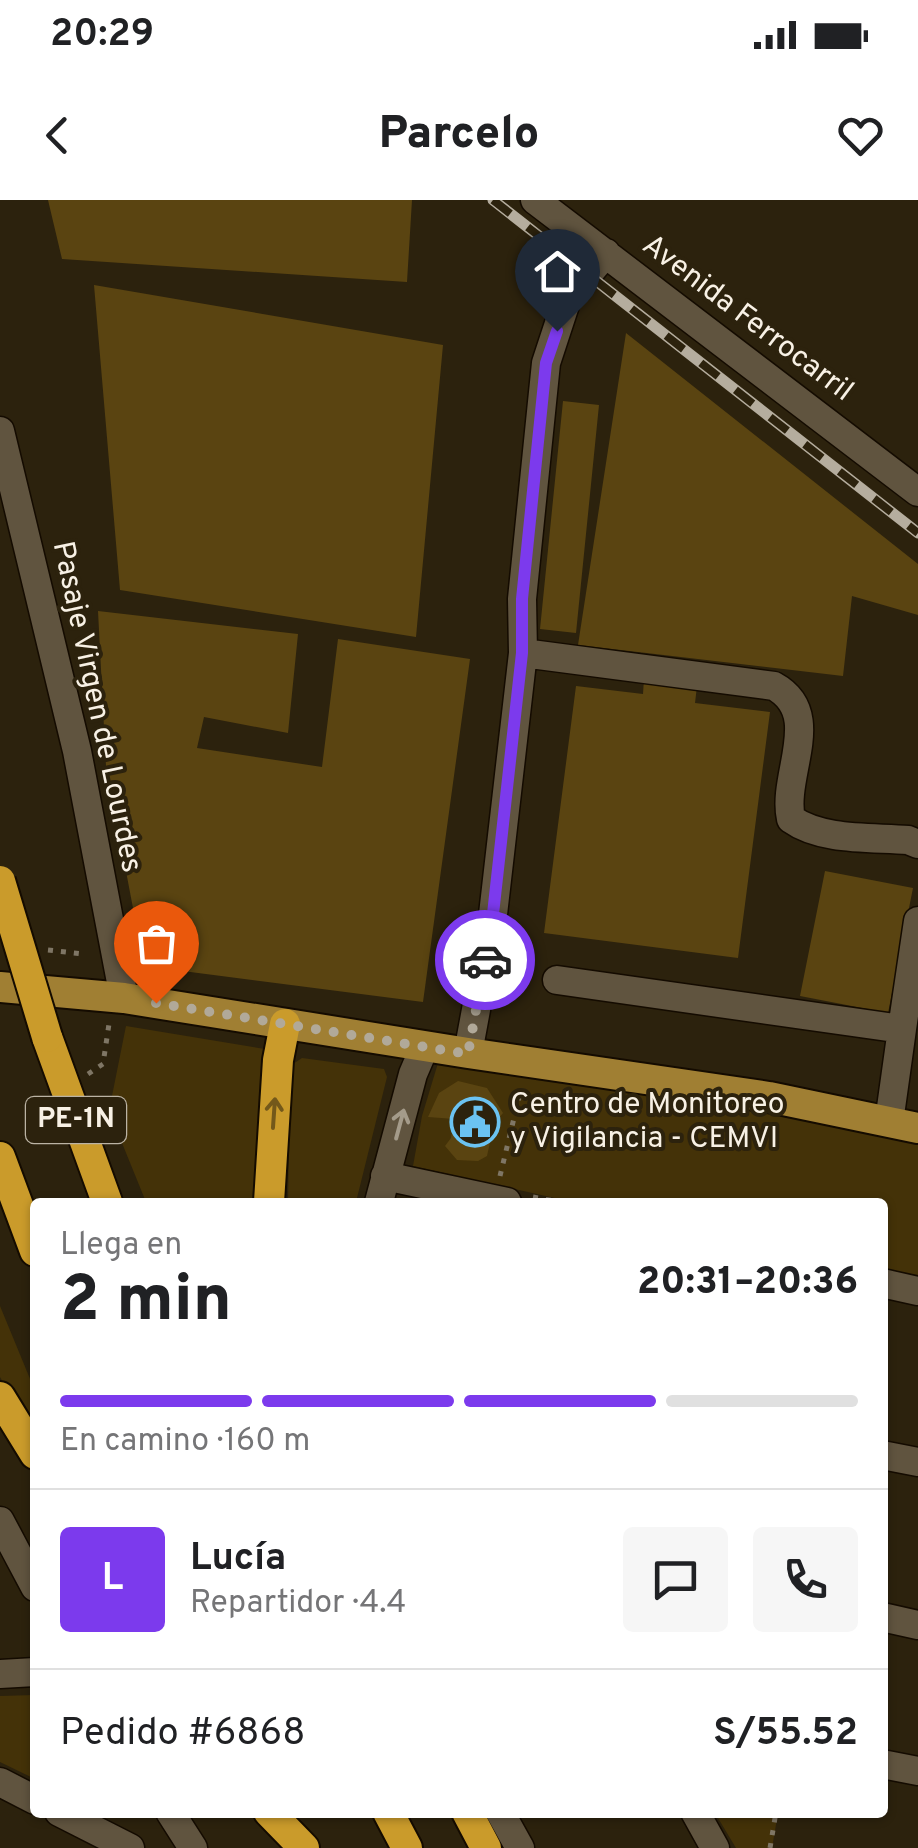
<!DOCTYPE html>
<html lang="es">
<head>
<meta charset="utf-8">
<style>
  :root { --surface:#fff; --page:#f6f6f6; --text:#202124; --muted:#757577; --line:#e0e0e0; --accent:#7c3aed }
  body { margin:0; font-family:Overpass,sans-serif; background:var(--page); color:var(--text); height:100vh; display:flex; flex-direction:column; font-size:38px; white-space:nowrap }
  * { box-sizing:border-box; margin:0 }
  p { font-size:32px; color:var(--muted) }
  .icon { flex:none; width:55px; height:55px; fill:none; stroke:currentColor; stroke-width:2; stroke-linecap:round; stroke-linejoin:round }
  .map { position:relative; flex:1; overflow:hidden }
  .panel { position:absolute; left:30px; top:998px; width:858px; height:620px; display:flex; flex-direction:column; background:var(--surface); border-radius:10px; box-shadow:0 2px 8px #0004 }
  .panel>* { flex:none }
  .pin { position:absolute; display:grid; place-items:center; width:85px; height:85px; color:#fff; margin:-102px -42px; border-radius:50% 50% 50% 0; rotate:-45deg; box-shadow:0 0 10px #0007 }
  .pin .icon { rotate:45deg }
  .courier { position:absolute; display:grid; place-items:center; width:100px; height:100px; margin:-50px; border:8px solid #7c3aed; border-radius:50%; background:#fff; color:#222; box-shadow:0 2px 12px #0007 }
  .headline em { font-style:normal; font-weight:800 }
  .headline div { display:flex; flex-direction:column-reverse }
  .headline { display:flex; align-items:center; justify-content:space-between; height:170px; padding:0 30px }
  h1 { font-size:65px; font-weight:800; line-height:75px }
  .bar { display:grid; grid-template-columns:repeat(4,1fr); gap:15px 10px; align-content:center; height:120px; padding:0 30px }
  .bar i { height:12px; border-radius:8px; background:var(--line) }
  .bar .current { background:var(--accent) }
  .bar p { grid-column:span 4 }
  .line { display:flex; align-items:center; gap:25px; padding:0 30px; border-top:2px solid var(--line) }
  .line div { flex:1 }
  .round { display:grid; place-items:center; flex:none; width:105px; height:105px; border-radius:10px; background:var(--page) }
  .status { display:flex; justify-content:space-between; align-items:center; height:70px; padding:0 50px; background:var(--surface); direction:ltr }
  .status svg { height:28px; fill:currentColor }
  header { display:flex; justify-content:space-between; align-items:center; height:130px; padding:0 30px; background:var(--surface); font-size:45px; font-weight:800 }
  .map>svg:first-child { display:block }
  .green { fill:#443208 }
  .building { fill:#5a4411 }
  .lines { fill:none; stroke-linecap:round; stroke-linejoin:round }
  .minor-casing { stroke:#140b00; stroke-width:31 }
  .major-casing { stroke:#140b00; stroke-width:34 }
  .highway-casing { stroke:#140b00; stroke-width:34 }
  .path { stroke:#7f7665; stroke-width:5; stroke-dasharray:5 8; stroke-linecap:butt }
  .minor { stroke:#60543f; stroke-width:28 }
  .major { stroke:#a07f33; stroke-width:30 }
  .highway { stroke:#ca9b2b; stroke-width:30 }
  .rail-casing { stroke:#b5ad9e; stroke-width:11 }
  .rail { stroke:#2c220d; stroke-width:8; stroke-dasharray:22; stroke-linecap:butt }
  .highway-bridge-casing { stroke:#140b00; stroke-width:34; stroke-linecap:butt }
  .highway-bridge { stroke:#ca9b2b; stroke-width:30 }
  .oneway { stroke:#73581a }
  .oneway2 { stroke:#a49b8a }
  .done { stroke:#b1a999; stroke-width:10; stroke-dasharray:0 18 }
  .route { stroke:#7c3aed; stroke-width:12 }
  .labels { text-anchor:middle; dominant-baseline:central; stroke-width:8; stroke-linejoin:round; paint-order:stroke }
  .shield { fill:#2c220d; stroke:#bbb3a4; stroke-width:2.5 }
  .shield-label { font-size:28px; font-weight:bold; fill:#f8f1e5 }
  .street-label { font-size:30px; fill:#f8f1e5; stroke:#2c220d }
  .poi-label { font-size:30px; fill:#f8f1e5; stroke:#2c220d; text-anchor:start }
</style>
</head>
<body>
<div class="status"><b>20:29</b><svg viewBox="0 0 49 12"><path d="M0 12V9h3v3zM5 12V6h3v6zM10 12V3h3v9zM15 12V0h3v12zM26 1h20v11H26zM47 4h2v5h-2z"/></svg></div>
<header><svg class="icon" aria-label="back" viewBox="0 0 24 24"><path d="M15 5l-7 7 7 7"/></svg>Parcelo<svg class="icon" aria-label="heart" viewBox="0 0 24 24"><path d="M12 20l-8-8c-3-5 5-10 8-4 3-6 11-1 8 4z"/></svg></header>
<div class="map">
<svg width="918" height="1648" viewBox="0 0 918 1648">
  <rect width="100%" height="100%" fill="#2c220d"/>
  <path class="green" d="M126 826 265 849 258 1002H146L109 911Z
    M302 858 384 869 387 877 356 1002H288L290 866Z
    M438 863 739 899 918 937V1082L883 1074 882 1002H572L413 966 422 916Z
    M0 1106 35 1191V1240L0 1177Z
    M35 1495V1579L0 1562V1496Z
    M715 1613H778L772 1648H736Z"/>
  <path class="building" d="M48 0H412L407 82 62 59Z
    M94 85 443 145 416 437 120 390Z
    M626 133 918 364V415L852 396 843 476 578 445Z
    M563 201 599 205 576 433 540 429Z
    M98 411 298 434 288 533 204 517 197 548 322 567 338 439 470 459 423 802 144 766 106 566Z
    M644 479 697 486 695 503 770 512 738 758 544 733 576 486 643 494Z
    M825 671 913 688 888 813 800 796Z
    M458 881 487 888 503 913 494 924 487 956 478 961 457 960 445 946 451 938 454 919 428 917 439 893Z"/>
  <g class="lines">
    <g class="minor-casing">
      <path id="minor" d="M535 0 918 292
        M0 231 77 551 124 798
        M523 453 774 486C825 514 781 575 791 619 822 641 871 637 908 640L918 644
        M557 780 902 829 889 922
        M902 829 918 721
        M468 853 492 723 523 453 522 399 546 163 567 99 606 53
        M385 976 507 1002
        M379 1002 413 874 425 846
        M882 1083 918 1091
        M882 1255 918 1262
        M0 1321 35 1387
        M882 1417 918 1425
        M0 1474 35 1472
        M882 1564 918 1571
        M0 1582 35 1600
        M59 1612 130 1648
        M170 1612 193 1648
        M500 1612 520 1648
        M695 1612 715 1648"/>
    </g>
    <g class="major-casing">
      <path id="major" d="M0 787 124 798 468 853 769 897 918 928"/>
    </g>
    <g class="highway-casing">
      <path id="highway" d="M47 837 107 1002
        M0 957 35 1051
        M269 1002 278 860 285 824
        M0 1197 35 1254
        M269 1612 304 1648
        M388 1612 407 1648
        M467 1612 486 1648"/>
    </g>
    <path class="path" d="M48 750 83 754
      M88 874 103 864 109 824
      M500 976 521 889
      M533 997 560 1002
      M770 1648 776 1612"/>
    <use href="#minor" class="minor"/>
    <use href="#major" class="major"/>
    <use href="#highway" class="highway"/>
    <g class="rail-casing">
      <path id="rail" d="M493 0 918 333"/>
    </g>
    <use href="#rail" class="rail"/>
    <g class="highway-bridge-casing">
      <path id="highway-bridge" d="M0 681 47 837"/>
    </g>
    <use href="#highway-bridge" class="highway-bridge"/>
  </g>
  <defs><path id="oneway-shaft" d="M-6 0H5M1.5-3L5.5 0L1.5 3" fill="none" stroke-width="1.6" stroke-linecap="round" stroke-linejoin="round" transform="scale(2.5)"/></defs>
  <use class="oneway" href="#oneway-shaft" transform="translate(274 913) rotate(-86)"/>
  <use class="oneway2" href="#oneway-shaft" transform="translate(400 924) rotate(-75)"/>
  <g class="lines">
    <path class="done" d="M156 803 468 854 485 760"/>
    <path class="route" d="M485 760 492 723 522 453V399L546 163 557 131"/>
  </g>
  <defs>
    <g id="civic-ring" transform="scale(2.5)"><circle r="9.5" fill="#2c220d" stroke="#6bc3f2" stroke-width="1.5"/><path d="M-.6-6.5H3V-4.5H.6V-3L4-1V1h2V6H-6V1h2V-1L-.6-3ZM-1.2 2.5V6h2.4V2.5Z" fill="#6bc3f2"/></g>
  </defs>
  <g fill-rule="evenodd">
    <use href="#civic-ring" x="475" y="922"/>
  </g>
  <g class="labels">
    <rect class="shield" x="26" y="897" width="100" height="46" rx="8"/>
    <g class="shield-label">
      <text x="76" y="920">PE-1N</text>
    </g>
    <g class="street-label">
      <text transform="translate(747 119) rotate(37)">Avenida Ferrocarril</text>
      <text transform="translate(96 507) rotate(78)">Pasaje Virgen de Lourdes</text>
    </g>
    <g class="poi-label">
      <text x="510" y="905">Centro de Monitoreo<tspan x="510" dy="34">y Vigilancia - CEMVI</tspan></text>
    </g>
  </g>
</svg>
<div class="pin" style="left:156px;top:803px;background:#ea580c"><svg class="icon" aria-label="bag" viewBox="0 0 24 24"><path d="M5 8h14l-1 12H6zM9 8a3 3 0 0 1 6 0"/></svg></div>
<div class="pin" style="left:557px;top:131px;background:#1f2937"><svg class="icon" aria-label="home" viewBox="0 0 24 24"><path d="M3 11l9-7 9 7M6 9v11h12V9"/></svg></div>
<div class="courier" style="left:485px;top:760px"><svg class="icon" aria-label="car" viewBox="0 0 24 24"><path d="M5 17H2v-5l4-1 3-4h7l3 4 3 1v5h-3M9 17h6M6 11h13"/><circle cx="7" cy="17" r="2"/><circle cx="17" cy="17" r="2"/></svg></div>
<section class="panel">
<div class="headline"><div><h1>2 min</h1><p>Llega en</p></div><em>20:31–20:36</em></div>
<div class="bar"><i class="current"></i><i class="current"></i><i class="current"></i><i></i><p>En camino · 160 m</p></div>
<div class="line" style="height:180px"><b class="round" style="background:var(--accent);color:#fff">L</b><div><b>Lucía</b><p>Repartidor · 4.4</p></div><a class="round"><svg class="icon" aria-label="chat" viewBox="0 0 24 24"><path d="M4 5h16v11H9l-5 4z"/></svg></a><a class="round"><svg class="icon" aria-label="phone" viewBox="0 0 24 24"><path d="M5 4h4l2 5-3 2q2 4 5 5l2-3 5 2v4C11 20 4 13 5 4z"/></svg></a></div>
<div class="line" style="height:130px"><div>Pedido #6868</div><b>S/55.52</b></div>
</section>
</div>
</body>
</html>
